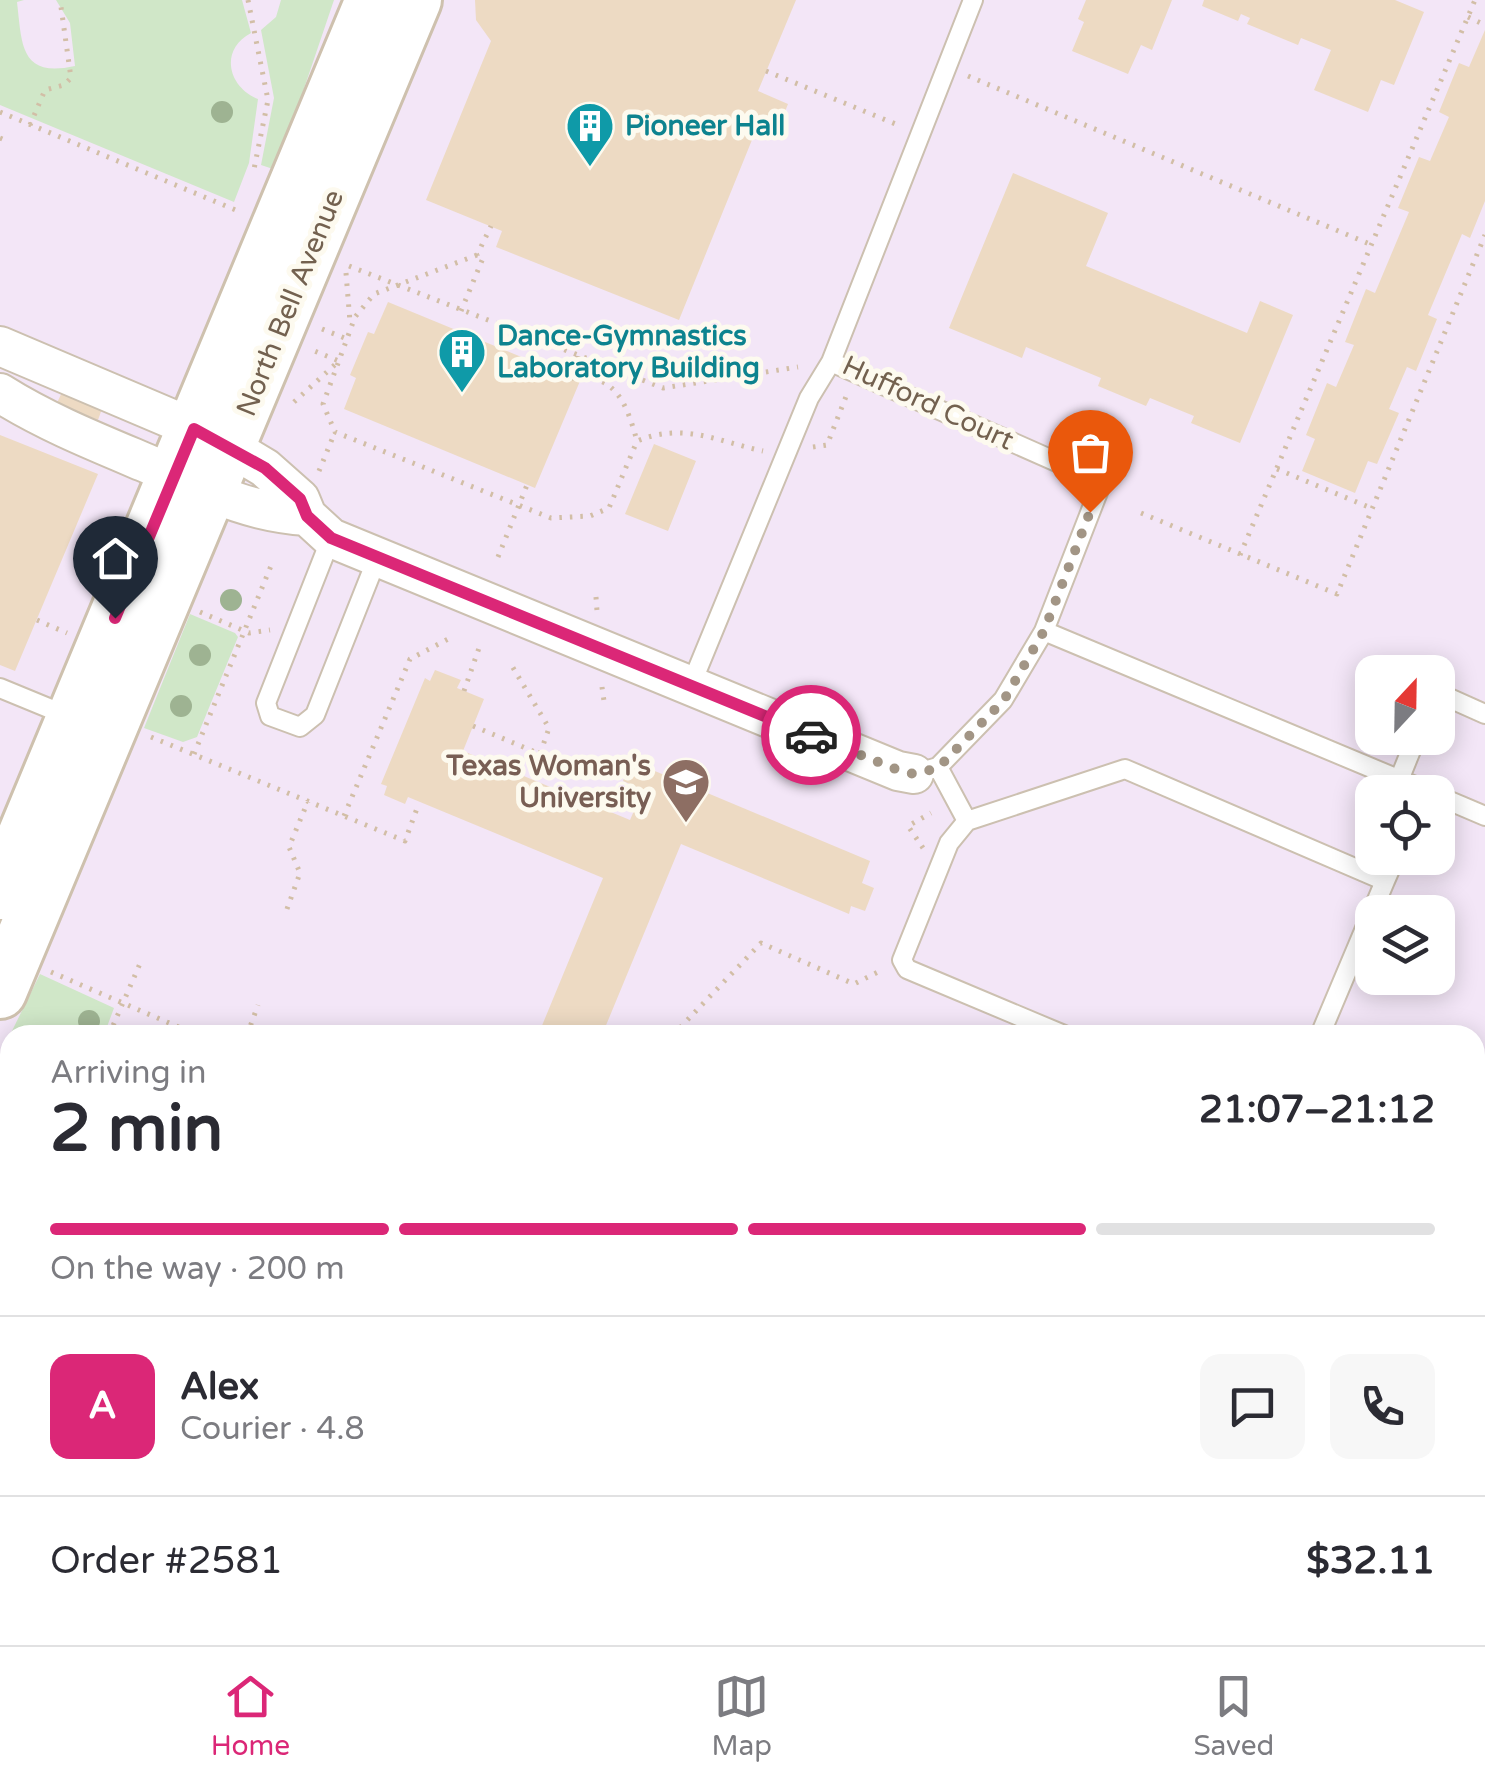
<!DOCTYPE html>
<html lang="en">
<head>
<meta charset="utf-8">
<style>
  :root { --surface:#fff; --page:#f7f7f7; --text:#2b2b33; --muted:#7c7c81; --line:#e1e1e2; --accent:#db2777 }
  body { margin:0; font-family:"Varela Round",sans-serif; background:var(--page); color:var(--text); height:100vh; display:flex; flex-direction:column; font-size:38px; white-space:nowrap }
  * { box-sizing:border-box; margin:0 }
  p { font-size:32px; color:var(--muted) }
  .icon { flex:none; width:55px; height:55px; fill:none; stroke:currentColor; stroke-width:2; stroke-linecap:round; stroke-linejoin:round }
  .map { position:relative; flex:1; overflow:hidden }
  .drawer { position:absolute; left:0px; top:1025px; width:1485px; height:620px; display:flex; flex-direction:column; background:var(--surface); border-radius:30px 30px 0 0; box-shadow:0 5px 25px #0003 }
  .drawer>* { flex:none }
  .needle { width:65px; rotate:22deg }
  .fabs { position:absolute; left:1355px; top:655px; display:grid; gap:20px }
  .fabs a { display:grid; place-items:center; width:100px; height:100px; border-radius:20px; background:var(--surface); box-shadow:0 5px 25px #0003; font-size:50px }
  .pin { position:absolute; display:grid; place-items:center; width:85px; height:85px; color:#fff; margin:-102px -42px; border-radius:50% 50% 50% 0; rotate:-45deg; box-shadow:0 0 10px #0007 }
  .pin .icon { rotate:45deg }
  .courier { position:absolute; display:grid; place-items:center; width:100px; height:100px; margin:-50px; border:8px solid #db2777; border-radius:50%; background:#fff; color:#222; box-shadow:0 2px 12px #0007 }
  .head em { font-style:normal; font-weight:700 }
  .head div { display:flex; flex-direction:column-reverse }
  .head { display:flex; align-items:center; justify-content:space-between; height:170px; padding:0 50px }
  h1 { font-size:65px; font-weight:700; line-height:75px }
  .bar { display:grid; grid-template-columns:repeat(4,1fr); gap:15px 10px; align-content:center; height:120px; padding:0 50px }
  .bar i { height:12px; border-radius:8px; background:var(--line) }
  .bar .active { background:var(--accent) }
  .bar p { grid-column:span 4 }
  .line { display:flex; align-items:center; gap:25px; padding:0 50px; border-top:2px solid var(--line) }
  .line div { flex:1 }
  .round { display:grid; place-items:center; flex:none; width:105px; height:105px; border-radius:20px; background:var(--page) }
  .tabs { display:flex; justify-content:space-around; align-items:center; height:140px; border-top:2px solid var(--line); background:var(--surface); font-size:28px; color:var(--muted) }
  .tabs a { display:grid; justify-items:center; gap:5px }
  .tabs .active { color:var(--accent) }
  .map>svg:first-child { display:block }
  .residential { fill:#f1e9d8 }
  .education { fill:#f3e6f7; fill-rule:evenodd }
  .green { fill:#d0e7c8 }
  .building { fill:#eddac3 }
  .lines { fill:none; stroke-linecap:round; stroke-linejoin:round }
  .service-casing { stroke:#ccc0b0; stroke-width:22 }
  .minor-casing { stroke:#ccc0b0; stroke-width:42 }
  .secondary-casing { stroke:#cec1ae; stroke-width:58 }
  .path { stroke:#d2bea6; stroke-width:5; stroke-dasharray:2.5 8; stroke-linecap:butt }
  .service { stroke:#fff; stroke-width:18 }
  .minor { stroke:#fff; stroke-width:38 }
  .secondary { stroke:#fff; stroke-width:52 }
  .tree { fill:#9eb392 }
  .done { stroke:#a29585; stroke-width:10; stroke-dasharray:0 18 }
  .route { stroke:#db2777; stroke-width:12 }
  .labels { text-anchor:middle; dominant-baseline:central; stroke-width:10; stroke-linejoin:round; paint-order:stroke }
  .culture-label { font-size:28px; font-weight:bold; fill:#0d838f; stroke:#fdfaef; text-anchor:start }
  .street-label { font-size:28px; fill:#73614f; stroke:#fdfaef }
  .education-label { font-size:28px; font-weight:bold; fill:#785e54; stroke:#fdfaef; text-anchor:end }
</style>
</head>
<body>
<div class="map">
<svg width="1485" height="1645" viewBox="0 0 1485 1645">
  <rect width="100%" height="100%" fill="#faf6e9"/>
  <path class="residential" d="M255 1635H381L405 1645H251Z
    M454 1635H904L900 1645H479Z"/>
  <path class="education" d="M0 0H1485V1645H931L936 1635H1475V1035H10V1635H225L221 1645H0ZM1372 672H1438V738H1372ZM1372 792H1438V858H1372ZM1372 912H1438V978H1372Z"/>
  <path class="green" d="M0 0H24L17 2C22 45 20 78 75 66L70 23 56 0H242L251 33C219 50 228 87 258 99L249 163 234 202 0 105Z
    M281 0H334L293 121 273 169 261 165 274 98 261 30 276 17Z
    M190 614 235 633 238 637 197 737 183 742 144 728Z
    M40 974 114 1008 104 1035H10Z
    M10 1035V1134L0 1130V1058Z"/>
  <path class="building" d="M475 0H796L758 91 788 104 775 137 756 130 679 320 496 247 502 231 426 200 491 41 476 20Z
    M1086 0H1172L1152 50 1141 45 1128 74 1072 51 1084 22 1078 19Z
    M1204 0H1395L1424 12 1394 85 1381 80 1368 112 1314 90 1331 50 1301 38 1298 45 1247 24 1250 18 1241 14 1238 21 1202 6Z
    M1485 30V201L1470 238 1462 234 1428 315 1437 319 1416 371 1407 367 1389 409 1399 413 1377 464 1368 461 1355 493 1302 471 1315 439 1306 435 1327 383 1336 387 1354 345 1345 342 1366 289 1375 293 1409 212 1398 208 1419 157 1430 161 1449 117 1439 112 1459 63 1469 67Z
    M1013 173 1108 213 1086 266 1247 333 1260 301 1293 315 1240 443 1191 423 1194 416 1150 398 1146 406 1098 386 1101 378 1026 347 1022 358 949 328Z
    M388 302 580 381 535 488 344 409 356 378 350 375 368 332 374 334Z
    M63 390 103 406 98 420 57 403Z
    M0 435 98 474 15 671 0 665Z
    M654 444 696 461 668 531 625 514Z
    M435 670 461 680 457 688 484 699 463 751 630 820 643 790 623 781 631 761 870 861 862 883 874 888 865 911 851 906 849 914 681 844 602 1035H558L541 1028 603 878 408 797 405 804 384 795 387 786 381 784 425 678 430 681Z
    M10 1177V1278L0 1274V1208L3 1200 1 1199Z
    M1475 1379 1485 1383V1645H1253L1258 1635H1475Z
    M608 1635H653L649 1645H632Z
    M812 1635H830L855 1645H802L805 1639 810 1641Z
    M1044 1635H1085L1081 1645H1040Z"/>
  <g class="lines">
    <g class="service-casing">
      <path id="service" d="M331 538 266 703 270 716 300 727 315 715 378 556
        M1044 631 1429 792
        M691 685 809 398 831 362
        M0 688 68 716
        M1438 693 1485 714
        M938 767 967 821
        M914 774 938 767 1003 700 1044 631 1102 482 831 362 973 0
        M1399 780 1416 738
        M1438 796 1485 816
        M1385 881 1395 858
        M1064 1035 907 969 902 960 949 843 967 821 1125 769 1385 881 1320 1035
        M1475 1243 1485 1248
        M1223 1645 1227 1635"/>
    </g>
    <g class="minor-casing">
      <path id="minor" d="M0 346 179 422 230 447 265 468 300 499 307 516 331 538 898 771 914 774
        M0 393C46 422 96 442 146 463 203 488 243 512 307 516
        M0 1464 10 1468
        M408 1635 431 1645
        M232 1645 236 1635
        M915 1645 919 1635"/>
    </g>
    <g class="secondary-casing">
      <path id="secondary" d="M0 893 372 0
        M0 992 415 0"/>
    </g>
    <path class="path" d="M248 0 268 100 254 169
      M1468 17 1485 25
      M766 71 898 125
      M968 76 1372 245
      M0 112 238 211
      M30 125 45 90 64 85 71 78 61 7
      M0 138 7 141
      M477 255 374 294 355 317 323 404 335 432 551 518 590 516 609 508 637 441C684 422 716 441 763 451
      M349 266 663 388 798 367
      M346 273 350 322
      M461 311 483 258 477 255 491 226
      M322 329 347 339
      M578 356 573 378C616 373 627 405 637 441
      M294 402 339 361 312 350
      M813 447 827 445 847 394
      M1277 469 1371 508
      M319 471 335 432
      M1141 513 1337 594 1485 235
      M1240 555 1475 0
      M498 557 527 485
      M596 597 597 611
      M200 612 249 633 270 630
      M37 620 67 633
      M602 687 604 701
      M464 691 479 648
      M473 726 540 754 549 728 509 661
      M151 737 405 841 419 803
      M194 754 273 561
      M344 816 410 659 452 637
      M923 848 908 826 931 813
      M287 909 300 873 289 847 308 801
      M51 972 197 1035
      M109 1035 142 959
      M247 1035 258 1005
      M673 1035 761 943 854 984 884 969
      M0 1142 10 1146
      M0 1172 10 1147
      M0 1329 10 1325
      M0 1400 10 1404"/>
    <use href="#service" class="service"/>
    <use href="#minor" class="minor"/>
    <use href="#secondary" class="secondary"/>
  </g>
  <g class="tree">
    <circle cx="222" cy="112" r="11"/>
    <circle cx="231" cy="600" r="11"/>
    <circle cx="200" cy="655" r="11"/>
    <circle cx="181" cy="706" r="11"/>
    <circle cx="89" cy="1021" r="11"/>
  </g>
  <g class="lines">
    <path class="done" d="M811 735 898 770 914 774 938 768 1004 700 1044 631 1090 512"/>
    <path class="route" d="M115 618 194 429 265 468 300 499 307 516 331 538 811 735"/>
  </g>
  <defs>
    <g id="building-pin" transform="scale(2.5)"><path d="M0 17L-7.5 6A9.5 9.5 0 1 1 7.5 6Z" fill="#0f9aa8" stroke="#fdfaef"/><path d="M-4-6H4V6H1V3H-1V6H-4ZM-2.5-4.3h1.7v1.8h-1.7ZM.8-4.3h1.7v1.8H.8ZM-2.5-1h1.7V.8h-1.7ZM.8-1h1.7V.8H.8Z" fill="#fff"/></g>
    <g id="university-pin" transform="scale(2.5)"><path d="M0 17L-7.5 6A9.5 9.5 0 1 1 7.5 6Z" fill="#8d6e63" stroke="#fdfaef"/><path d="M0-5L7-2L0 1L-7-2ZM-4 1L0 2.5L4 1V4Q0 6-4 4Z" fill="#fff"/></g>
  </defs>
  <g fill-rule="evenodd">
    <use href="#building-pin" x="590" y="126"/>
    <use href="#building-pin" x="462" y="352"/>
    <use href="#university-pin" x="686" y="782"/>
  </g>
  <g class="labels">
    <g class="culture-label">
      <text x="625" y="126">Pioneer Hall</text>
      <text x="497" y="336">Dance-Gymnastics<tspan x="497" dy="32">Laboratory Building</tspan></text>
    </g>
    <g class="street-label">
      <text transform="translate(290 303) rotate(-68)">North Bell Avenue</text>
      <text transform="translate(928 403) rotate(25)">Hufford Court</text>
    </g>
    <g class="education-label">
      <text x="651" y="766">Texas Woman's<tspan x="651" dy="32">University</tspan></text>
    </g>
  </g>
</svg>
<div class="fabs">
<a><svg class="needle" viewBox="-14 -14 28 28"><path d="M0-13l5 13h-10z" fill="#e53935"/><path d="M0 13l5-13h-10z" fill="#7c7c81"/></svg></a>
<a><svg class="icon" aria-label="locate" viewBox="0 0 24 24"><circle cx="12" cy="12" r="6"/><path d="M12 2v4M12 18v4M2 12h4M18 12h4"/></svg></a>
<a><svg class="icon" aria-label="layers" viewBox="0 0 24 24"><path d="M12 4l9 5-9 5-9-5zM3 14l9 5 9-5"/></svg></a>
</div>
<div class="pin" style="left:1090px;top:512px;background:#ea580c"><svg class="icon" aria-label="bag" viewBox="0 0 24 24"><path d="M5 8h14l-1 12H6zM9 8a3 3 0 0 1 6 0"/></svg></div>
<div class="pin" style="left:115px;top:618px;background:#1f2937"><svg class="icon" aria-label="home" viewBox="0 0 24 24"><path d="M3 11l9-7 9 7M6 9v11h12V9"/></svg></div>
<div class="courier" style="left:811px;top:735px"><svg class="icon" aria-label="car" viewBox="0 0 24 24"><path d="M5 17H2v-5l4-1 3-4h7l3 4 3 1v5h-3M9 17h6M6 11h13"/><circle cx="7" cy="17" r="2"/><circle cx="17" cy="17" r="2"/></svg></div>
<section class="drawer">
<div class="head"><div><h1>2 min</h1><p>Arriving in</p></div><em>21:07–21:12</em></div>
<div class="bar"><i class="active"></i><i class="active"></i><i class="active"></i><i></i><p>On the way · 200 m</p></div>
<div class="line" style="height:180px"><b class="round" style="background:var(--accent);color:#fff">A</b><div><b>Alex</b><p>Courier · 4.8</p></div><a class="round"><svg class="icon" aria-label="chat" viewBox="0 0 24 24"><path d="M4 5h16v11H9l-5 4z"/></svg></a><a class="round"><svg class="icon" aria-label="phone" viewBox="0 0 24 24"><path d="M5 4h4l2 5-3 2q2 4 5 5l2-3 5 2v4C11 20 4 13 5 4z"/></svg></a></div>
<div class="line" style="height:130px"><div>Order #2581</div><b>$32.11</b></div>
</section>
</div>
<nav class="tabs">
<a class="active"><svg class="icon" aria-label="home" viewBox="0 0 24 24"><path d="M3 11l9-7 9 7M6 9v11h12V9"/></svg>Home</a>
<a><svg class="icon" aria-label="map" viewBox="0 0 24 24"><path d="M3 6l6-2 6 2 6-2v14l-6 2-6-2-6 2zM9 4v14M15 6v14"/></svg>Map</a>
<a><svg class="icon" aria-label="saved" viewBox="0 0 24 24"><path d="M7 4h10v16l-5-4-5 4z"/></svg>Saved</a>
</nav>
</body>
</html>
